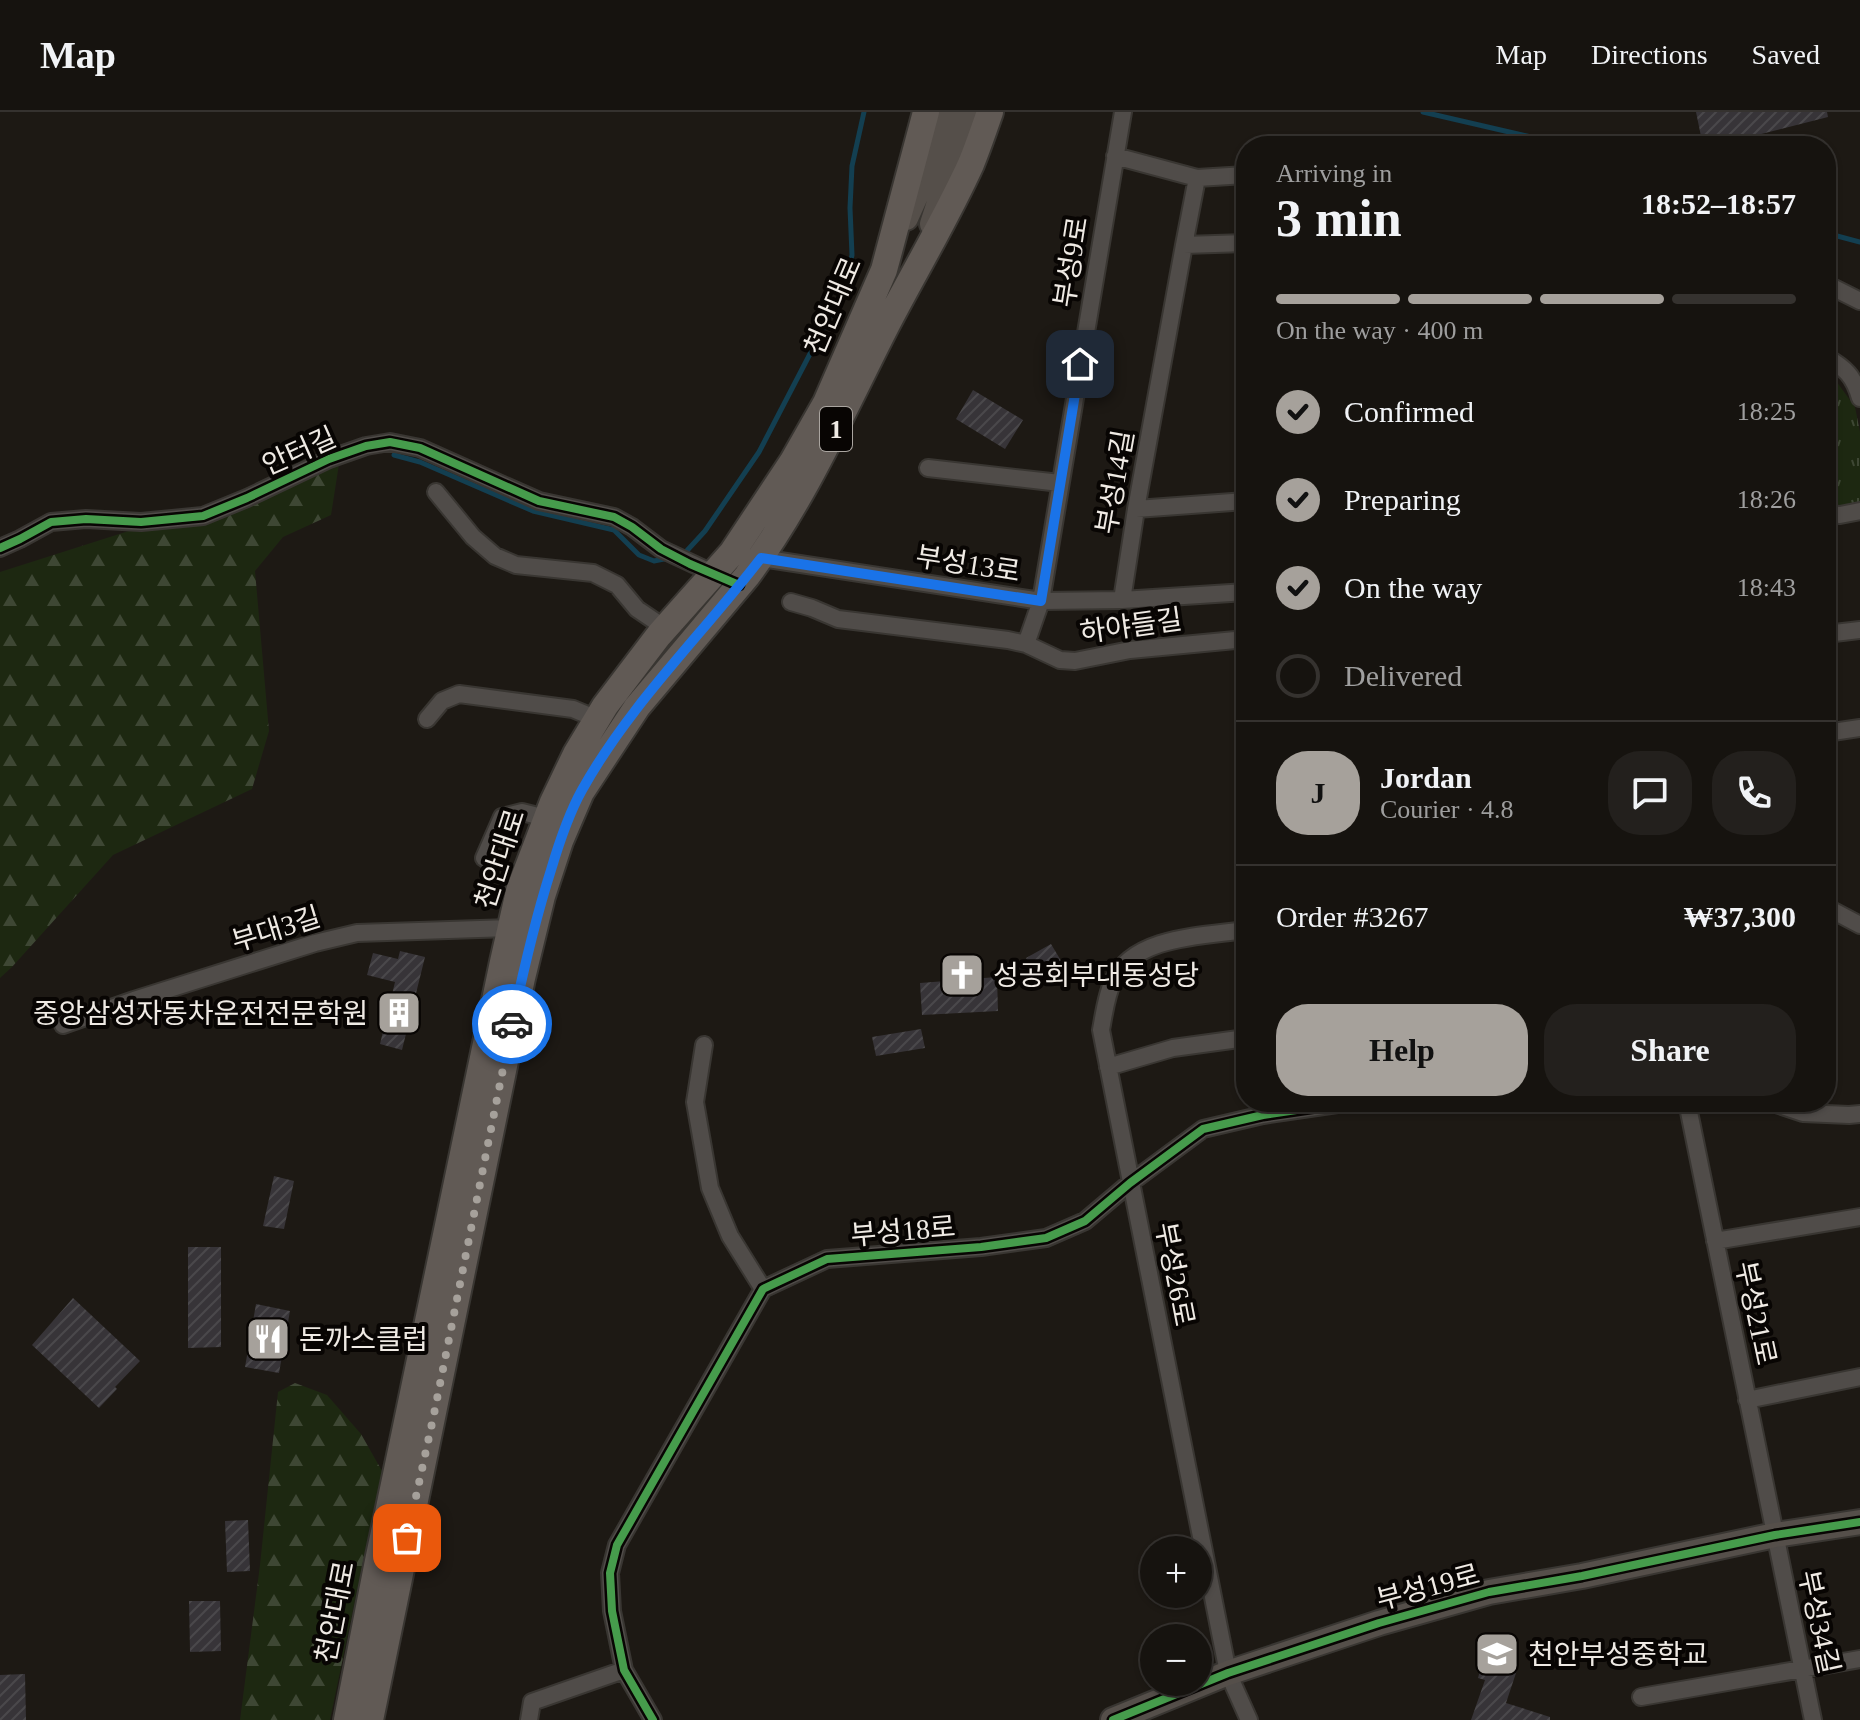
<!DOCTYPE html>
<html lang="en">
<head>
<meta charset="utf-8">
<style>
  :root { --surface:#16130f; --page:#23201d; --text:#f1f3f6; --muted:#9e9e9e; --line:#35322f; --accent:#a6a19b }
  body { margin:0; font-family:"Times New Roman","Noto Sans KR",serif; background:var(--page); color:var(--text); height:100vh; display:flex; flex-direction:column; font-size:30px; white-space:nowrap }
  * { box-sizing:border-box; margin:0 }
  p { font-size:26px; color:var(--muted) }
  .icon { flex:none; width:44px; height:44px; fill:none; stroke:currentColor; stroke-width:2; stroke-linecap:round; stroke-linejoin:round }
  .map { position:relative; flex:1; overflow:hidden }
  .details { position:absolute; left:1236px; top:24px; width:600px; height:976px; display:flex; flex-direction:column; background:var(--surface); border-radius:32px; box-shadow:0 2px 6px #0004,0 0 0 2px var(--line) }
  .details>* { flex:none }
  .buttons { position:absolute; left:1140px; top:1424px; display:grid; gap:16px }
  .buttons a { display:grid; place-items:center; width:72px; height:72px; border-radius:50%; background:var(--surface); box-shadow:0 2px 6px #0004,0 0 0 2px var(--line); font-size:40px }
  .pin { position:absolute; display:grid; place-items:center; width:68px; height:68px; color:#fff; margin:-34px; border-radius:16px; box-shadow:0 4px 12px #0006 }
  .courier { position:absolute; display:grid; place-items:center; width:80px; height:80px; margin:-40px; border:6px solid #1a73e8; border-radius:50%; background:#fff; color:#222; box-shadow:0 2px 10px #0007 }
  .summary em { font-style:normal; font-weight:700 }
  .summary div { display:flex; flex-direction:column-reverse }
  .summary { display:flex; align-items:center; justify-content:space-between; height:136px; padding:0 40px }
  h1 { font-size:52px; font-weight:700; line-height:60px }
  .bar { display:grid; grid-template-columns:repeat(4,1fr); gap:12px 8px; align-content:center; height:96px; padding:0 40px }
  .bar i { height:10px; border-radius:6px; background:var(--line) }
  .bar .on { background:var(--accent) }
  .bar p { grid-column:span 4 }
  .line { display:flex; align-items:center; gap:20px; padding:0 40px; border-top:2px solid var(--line) }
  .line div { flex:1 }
  .round { display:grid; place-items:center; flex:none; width:84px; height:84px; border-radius:32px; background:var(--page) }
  ol { padding:0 40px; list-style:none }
  li { display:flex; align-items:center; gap:24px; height:88px }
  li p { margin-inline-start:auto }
  li .icon { padding:8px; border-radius:50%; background:var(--accent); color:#111; stroke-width:4 }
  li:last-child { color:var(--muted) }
  li i { width:44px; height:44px; border:4px solid var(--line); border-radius:50% }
  .cta { display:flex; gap:16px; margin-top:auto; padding:16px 40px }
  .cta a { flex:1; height:92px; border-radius:32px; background:var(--accent); color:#111; font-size:32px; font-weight:700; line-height:92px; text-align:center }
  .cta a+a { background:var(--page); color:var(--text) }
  header { display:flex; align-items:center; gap:48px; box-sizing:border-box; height:112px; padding:0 40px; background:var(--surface); border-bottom:2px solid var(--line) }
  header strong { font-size:38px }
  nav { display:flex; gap:44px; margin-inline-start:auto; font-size:28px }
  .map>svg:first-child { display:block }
  .forest { fill:url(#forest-firs) }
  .park { fill:url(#park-tufts) }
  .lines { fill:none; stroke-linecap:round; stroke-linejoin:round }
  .stream { stroke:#133f51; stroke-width:5 }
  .building { fill:url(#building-hatch) }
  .street-casing { stroke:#393632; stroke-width:20 }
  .secondary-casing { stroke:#393632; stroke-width:28 }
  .primary-casing { stroke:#393632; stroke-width:30 }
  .street { stroke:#504c49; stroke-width:16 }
  .secondary { stroke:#554f4a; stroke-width:24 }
  .primary { stroke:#615a55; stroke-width:26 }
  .cycleway-casing { stroke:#080503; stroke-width:13 }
  .cycleway { stroke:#469c4c; stroke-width:8 }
  .done { stroke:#a6a19b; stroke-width:8; stroke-dasharray:0 14.4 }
  .route { stroke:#1a73e8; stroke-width:10 }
  .labels { text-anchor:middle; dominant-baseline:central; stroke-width:8; stroke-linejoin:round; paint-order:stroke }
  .shield { fill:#080503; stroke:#aaa5a0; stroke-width:2 }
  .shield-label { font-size:26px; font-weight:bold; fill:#efeae4 }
  .street-label { font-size:28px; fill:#efeae4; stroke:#080503 }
  .poi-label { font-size:28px; fill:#efeae4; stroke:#080503; text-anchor:start }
</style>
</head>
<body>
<header>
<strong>Map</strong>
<nav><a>Map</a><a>Directions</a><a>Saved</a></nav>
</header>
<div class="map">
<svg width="1860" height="1608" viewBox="0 0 1860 1608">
  <defs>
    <pattern id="forest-firs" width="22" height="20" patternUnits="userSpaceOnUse" patternTransform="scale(2)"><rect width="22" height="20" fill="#1d2811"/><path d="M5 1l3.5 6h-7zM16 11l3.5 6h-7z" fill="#3e4734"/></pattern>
    <pattern id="park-tufts" width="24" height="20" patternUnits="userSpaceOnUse" patternTransform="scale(2)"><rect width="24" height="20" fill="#1d2811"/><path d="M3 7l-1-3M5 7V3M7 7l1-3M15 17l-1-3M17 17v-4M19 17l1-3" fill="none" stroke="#3e4734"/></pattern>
    <pattern id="building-hatch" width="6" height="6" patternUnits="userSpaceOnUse" patternTransform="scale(2)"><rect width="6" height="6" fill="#373438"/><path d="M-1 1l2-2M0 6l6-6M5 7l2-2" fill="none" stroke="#4a484b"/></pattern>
  </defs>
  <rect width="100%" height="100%" fill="#1d1914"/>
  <path class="forest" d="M339 352 331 403 283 425 255 459 269 619 252 677 113 743 12 855 0 866V460Z
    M295 1271 327 1283 361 1322 382 1359 330 1608H240L260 1453 278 1280Z"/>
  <path class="park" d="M1826 260 1831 262 1855 295 1860 320V391L1839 396 1826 394Z"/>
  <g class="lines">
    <path class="stream" d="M1423 0 1570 34
      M1826 121 1860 130
      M394 343 420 350 533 399 614 418 639 443 654 449 669 446
      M682 444 705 419 759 340 838 188 848 162 852 143 850 96 852 54 864 0"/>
  </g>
  <path class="building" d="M1696 0H1827L1828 5 1714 34H1703Z
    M973 278 1023 308 1005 337 956 307Z
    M1051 832 1063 852 1038 866 1026 846Z
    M400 839 425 845 402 938 380 932 395 870 367 863 373 841 398 847Z
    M997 865 998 899 922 903 920 871Z
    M921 917 925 936 876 944 872 925Z
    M274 1064 294 1069 284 1117 263 1114Z
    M188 1135H221V1235L188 1236Z
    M73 1186 140 1249 115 1275 117 1277 99 1296 32 1233Z
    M256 1192 290 1199 279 1261 245 1255Z
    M248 1408 250 1459 227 1460 225 1409Z
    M189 1489H220L221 1539 190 1540Z
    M1484 1544 1518 1555 1506 1591 1550 1605V1608H1471L1485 1568 1478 1566Z
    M25 1562 26 1608H0V1563Z"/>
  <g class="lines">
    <g class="street-casing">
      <path id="street" d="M1115 44 1197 66 1246 63
        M1184 133 1197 66
        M1826 172 1860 189
        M1826 245C1845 256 1854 264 1860 286
        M928 356 1060 371
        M436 380 473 425 495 444 516 453 593 461 617 473 637 497 665 516
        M1136 397 1246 389
        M1826 402 1840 403 1860 399
        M0 436 20 427 51 410 86 407 141 410 203 404 247 386 329 347 366 334 390 330 420 336 539 389 614 405 632 415 661 437 719 464
        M755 445 1041 489 1122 488 1246 480
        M1122 488 1136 397 1184 133 1246 131
        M791 490 812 496 838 507 1008 528 1026 532 1060 548 1075 549 1130 538 1246 527
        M1826 522 1860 518
        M1026 532 1041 489 1123 0
        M427 607 442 589 459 582 573 597 597 607
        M1826 621 1860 616
        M484 746 502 705 522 700 546 706
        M1826 795 1860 813
        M1246 818C1203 824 1133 824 1113 869 1106 884 1104 902 1101 918L1228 1561 1249 1608
        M63 913 134 888 315 831 357 821 511 816
        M704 933 695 990 710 1076 730 1124 763 1177
        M1108 955 1173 936 1246 926
        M1687 990 1813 1608
        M1770 990 1803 1001 1849 1003 1860 1002
        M1715 1129 1860 1105
        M1747 1288 1860 1265
        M1641 1585 1860 1547
        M529 1608 532 1590 624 1558
        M653 1608 624 1558 612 1499 610 1461 617 1433 763 1177 827 1147 981 1135 1046 1126 1085 1109 1130 1071 1203 1017 1263 1003 1351 990"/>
    </g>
    <g class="secondary-casing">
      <path id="secondary" d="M906 106 934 44 946 0
        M932 112 949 60 966 0
        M1113 1608 1228 1561 1379 1511 1489 1480 1582 1464 1775 1423 1860 1410"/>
    </g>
    <g class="primary-casing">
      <path id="primary" d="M347 1608 378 1449 503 850 519 779 553 690 576 642 605 594 659 523 732 441 793 349 826 291 884 158 926 0
        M370 1608 522 866 542 784 560 729 581 680 637 595 747 464C805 386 842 300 886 214 914 160 946 107 971 52 978 35 984 17 990 0"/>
    </g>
    <use href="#street" class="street"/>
    <use href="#secondary" class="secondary"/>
    <use href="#primary" class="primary"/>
    <g class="cycleway-casing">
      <path id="cycleway" d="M0 436 20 427 51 410 86 407 141 410 203 404 247 386 329 347 366 334 390 330 420 336 539 389 614 405 632 415 661 437 690 452 739 473
        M653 1608 624 1558 612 1499 610 1461 617 1433 763 1177 827 1147 981 1135 1046 1126 1085 1109 1130 1071 1203 1017 1263 1003 1351 990
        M1113 1608 1228 1561 1379 1511 1489 1480 1582 1464 1775 1423 1860 1410"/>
    </g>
    <use href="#cycleway" class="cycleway"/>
  </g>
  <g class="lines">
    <path class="done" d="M407 1426 434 1302 512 912"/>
    <path class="route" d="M512 912C523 860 535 808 551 758 559 731 568 703 582 678 630 592 701 524 761 446L1041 489 1080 252"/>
  </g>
  <defs>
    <g id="church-square" transform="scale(2.3)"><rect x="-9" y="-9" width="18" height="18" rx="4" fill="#a6a19b" stroke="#080503"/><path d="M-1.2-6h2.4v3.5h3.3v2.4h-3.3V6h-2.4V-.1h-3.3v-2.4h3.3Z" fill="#fff"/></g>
    <g id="building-square" transform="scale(2.3)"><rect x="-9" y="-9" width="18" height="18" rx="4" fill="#a6a19b" stroke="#080503"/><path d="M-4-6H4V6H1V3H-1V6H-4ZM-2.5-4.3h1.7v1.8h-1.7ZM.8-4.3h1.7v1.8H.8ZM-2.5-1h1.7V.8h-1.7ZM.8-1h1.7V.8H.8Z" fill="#fff"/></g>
    <g id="restaurant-square" transform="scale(2.3)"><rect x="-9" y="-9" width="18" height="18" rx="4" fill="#a6a19b" stroke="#080503"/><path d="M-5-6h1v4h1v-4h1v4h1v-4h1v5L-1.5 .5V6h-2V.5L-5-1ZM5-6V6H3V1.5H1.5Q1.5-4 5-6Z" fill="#fff"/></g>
    <g id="school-square" transform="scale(2.3)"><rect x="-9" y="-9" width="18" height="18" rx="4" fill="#a6a19b" stroke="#080503"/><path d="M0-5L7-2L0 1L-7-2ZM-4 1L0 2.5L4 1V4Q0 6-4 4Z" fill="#fff"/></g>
  </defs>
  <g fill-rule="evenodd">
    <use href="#church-square" x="962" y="863"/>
    <use href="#building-square" x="399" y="901"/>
    <use href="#restaurant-square" x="268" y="1227"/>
    <use href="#school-square" x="1497" y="1542"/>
  </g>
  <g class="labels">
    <rect class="shield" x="820" y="295" width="32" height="44" rx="6"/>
    <g class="shield-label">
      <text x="836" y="317">1</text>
    </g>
    <g class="street-label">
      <text transform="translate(1071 150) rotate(-81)">부성9로</text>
      <text transform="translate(833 194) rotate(-67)">천안대로</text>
      <text transform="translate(299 339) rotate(-24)">안터길</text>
      <text transform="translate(1115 370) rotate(-80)">부성14길</text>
      <text transform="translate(968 452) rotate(9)">부성13로</text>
      <text transform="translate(1131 514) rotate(-8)">하야들길</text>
      <text transform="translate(500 747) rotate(-72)">천안대로</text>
      <text transform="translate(276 817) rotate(-17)">부대3길</text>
      <text transform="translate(903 1119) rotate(-5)">부성18로</text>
      <text transform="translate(1175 1162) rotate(79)">부성26로</text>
      <text transform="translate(1756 1201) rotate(78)">부성21로</text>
      <text transform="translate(1428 1475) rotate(-15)">부성19로</text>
      <text transform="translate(335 1500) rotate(-79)">천안대로</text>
      <text transform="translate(1819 1510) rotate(78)">부성34길</text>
    </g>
    <g class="poi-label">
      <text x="993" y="863">성공회부대동성당</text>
      <text x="368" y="901" text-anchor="end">중앙삼성자동차운전전문학원</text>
      <text x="299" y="1227">돈까스클럽</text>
      <text x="1528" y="1542">천안부성중학교</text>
    </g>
  </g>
</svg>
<div class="buttons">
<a>+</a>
<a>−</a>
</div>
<div class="pin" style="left:407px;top:1426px;background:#ea580c"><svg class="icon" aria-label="bag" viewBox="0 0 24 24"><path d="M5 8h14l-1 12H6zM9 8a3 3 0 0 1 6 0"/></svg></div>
<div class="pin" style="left:1080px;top:252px;background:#1f2937"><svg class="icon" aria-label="home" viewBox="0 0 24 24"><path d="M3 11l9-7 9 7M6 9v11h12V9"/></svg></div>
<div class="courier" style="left:512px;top:912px"><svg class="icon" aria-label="car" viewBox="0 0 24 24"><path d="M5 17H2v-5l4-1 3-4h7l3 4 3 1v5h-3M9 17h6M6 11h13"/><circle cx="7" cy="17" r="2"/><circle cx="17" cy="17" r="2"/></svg></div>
<section class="details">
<div class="summary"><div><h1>3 min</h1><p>Arriving in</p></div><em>18:52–18:57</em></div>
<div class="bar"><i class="on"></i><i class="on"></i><i class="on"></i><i></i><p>On the way · 400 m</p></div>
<ol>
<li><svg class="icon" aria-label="check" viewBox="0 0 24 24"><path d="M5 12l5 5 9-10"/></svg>Confirmed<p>18:25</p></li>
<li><svg class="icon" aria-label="check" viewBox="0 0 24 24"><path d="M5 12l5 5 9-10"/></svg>Preparing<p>18:26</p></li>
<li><svg class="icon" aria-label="check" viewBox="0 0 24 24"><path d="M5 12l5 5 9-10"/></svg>On the way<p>18:43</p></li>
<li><i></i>Delivered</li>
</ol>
<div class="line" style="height:144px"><b class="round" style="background:var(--accent);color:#111">J</b><div><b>Jordan</b><p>Courier · 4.8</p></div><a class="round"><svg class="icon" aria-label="chat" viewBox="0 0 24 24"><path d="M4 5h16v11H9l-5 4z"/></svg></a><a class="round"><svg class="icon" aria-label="phone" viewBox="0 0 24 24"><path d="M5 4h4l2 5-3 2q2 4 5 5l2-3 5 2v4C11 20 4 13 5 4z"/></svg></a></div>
<div class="line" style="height:104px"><div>Order #3267</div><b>₩37,300</b></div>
<div class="cta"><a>Help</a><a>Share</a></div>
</section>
</div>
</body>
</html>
